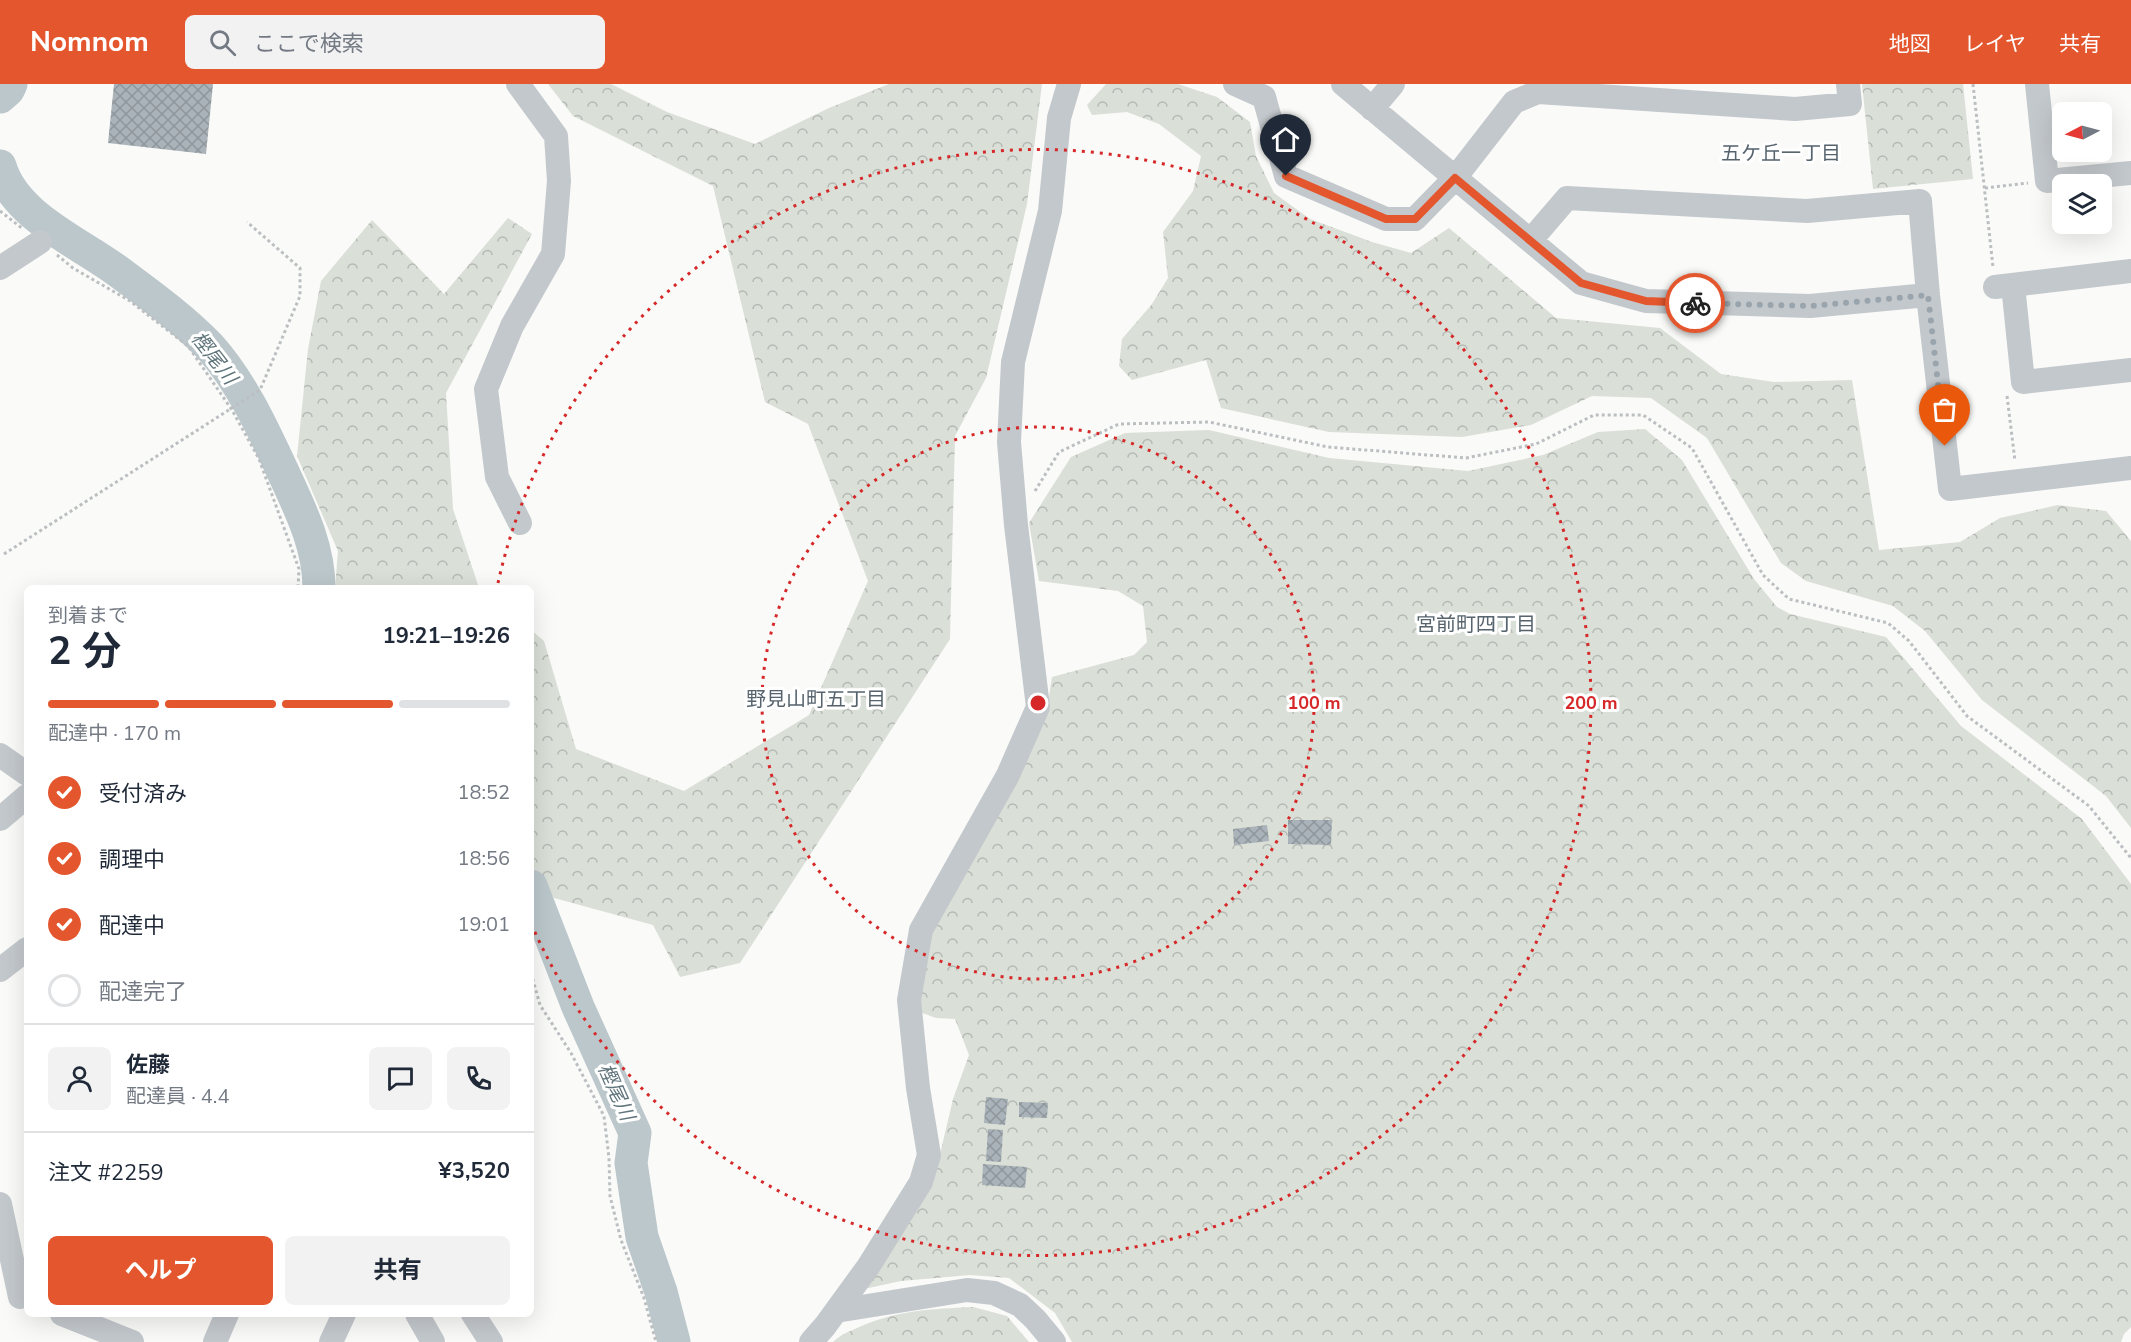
<!DOCTYPE html>
<html lang="ja">
<head>
<meta charset="utf-8">
<style>
  :root { --surface:#fff; --page:#f2f2f3; --text:#1f2937; --muted:#747a83; --line:#e0e1e3; --accent:#e4572e }
  body { margin:0; font-family:"Nunito Sans","Noto Sans JP",sans-serif; background:var(--page); color:var(--text); height:100vh; display:flex; flex-direction:column; font-size:22px; white-space:nowrap }
  * { box-sizing:border-box; margin:0 }
  p { font-size:20px; color:var(--muted) }
  .icon { flex:none; width:33px; height:33px; fill:none; stroke:currentColor; stroke-width:2; stroke-linecap:round; stroke-linejoin:round }
  .map { position:relative; flex:1; overflow:hidden }
  .panel { position:absolute; left:24px; top:501px; width:510px; height:732px; display:flex; flex-direction:column; background:var(--surface); border-radius:9px; box-shadow:0 6px 24px #0002 }
  .panel>* { flex:none }
  .needle { width:39px; rotate:264deg }
  .tools { position:absolute; left:2052px; top:18px; display:grid; gap:12px }
  .tools a { display:grid; place-items:center; width:60px; height:60px; border-radius:9px; background:var(--surface); box-shadow:0 6px 24px #0002; font-size:30px }
  .pin { position:absolute; display:grid; place-items:center; width:51px; height:51px; color:#fff; margin:-62px -26px; border-radius:50% 50% 50% 0; rotate:-45deg; box-shadow:0 0 6px #0007 }
  .pin .icon { rotate:45deg }
  .courier { position:absolute; display:grid; place-items:center; width:60px; height:60px; margin:-30px; border:4px solid #e4572e; border-radius:50%; background:#fff; color:#222; box-shadow:0 2px 8px #0007 }
  .summary em { font-style:normal; font-weight:700 }
  .summary div { display:flex; flex-direction:column-reverse }
  .summary { display:flex; align-items:center; justify-content:space-between; height:102px; padding:0 24px }
  h1 { font-size:39px; font-weight:700; line-height:45px }
  .bar { display:grid; grid-template-columns:repeat(4,1fr); gap:9px 6px; align-content:center; height:72px; padding:0 24px }
  .bar i { height:8px; border-radius:4px; background:var(--line) }
  .bar .on { background:var(--accent) }
  .bar p { grid-column:span 4 }
  .line { display:flex; align-items:center; gap:15px; padding:0 24px; border-top:2px solid var(--line) }
  .line div { flex:1 }
  .round { display:grid; place-items:center; flex:none; width:63px; height:63px; border-radius:9px; background:var(--page) }
  ol { padding:0 24px; list-style:none }
  li { display:flex; align-items:center; gap:18px; height:66px }
  li p { margin-inline-start:auto }
  li .icon { padding:6px; border-radius:50%; background:var(--accent); color:#fff; stroke-width:4 }
  li:last-child { color:var(--muted) }
  li i { width:33px; height:33px; border:3px solid var(--line); border-radius:50% }
  .primary-button { display:flex; gap:12px; margin-top:auto; padding:12px 24px }
  .primary-button a { flex:1; height:69px; border-radius:9px; background:var(--accent); color:#fff; font-size:24px; font-weight:700; line-height:69px; text-align:center }
  .primary-button a+a { background:var(--page); color:var(--text) }
  header { display:flex; align-items:center; gap:36px; box-sizing:border-box; height:84px; padding:0 30px; background:var(--accent); color:#fff }
  header strong { font-size:28px }
  nav { display:flex; gap:33px; margin-inline-start:auto; font-size:21px }
  .search { width:420px; height:54px; background:var(--page); display:flex; align-items:center; gap:15px; box-sizing:border-box; padding:0 21px; border-radius:9px; color:var(--muted); font-size:22px }
  .map>svg:first-child { display:block }
  .forest { fill:url(#forest-crowns) }
  .lines { fill:none; stroke-linecap:round; stroke-linejoin:round }
  .river { stroke:#bbc7cb; stroke-width:33 }
  .building { fill:url(#building-cross-hatch) }
  .path { stroke:#bbbfc2; stroke-width:3; stroke-dasharray:3 3; stroke-linecap:butt }
  .minor { stroke:#c3c8cc; stroke-width:24 }
  .done { stroke:#99a4ac; stroke-width:6; stroke-dasharray:0 10.8 }
  .route { stroke:#e4572e; stroke-width:8 }
  .ring { fill:none; stroke:#d62828; stroke-width:3; stroke-dasharray:3 6 }
  .labels { text-anchor:middle; dominant-baseline:central; stroke-width:6; stroke-linejoin:round; paint-order:stroke }
  .neighbourhood-label { font-size:20px; fill:#57646e; stroke:#fff }
  .water-label { font-size:20px; font-style:italic; fill:#60757c; stroke:#fff }
  .centre { fill:#d62828; stroke:#fff; stroke-width:3 }
  .ring-label { font-size:18px; text-anchor:middle; font-weight:bold; fill:#d62828; stroke:#fff; stroke-width:6; stroke-linejoin:round; paint-order:stroke }
</style>
</head>
<body>
<header>
<strong>Nomnom</strong>
<div class="search"><svg class="icon" aria-label="search" viewBox="0 0 24 24"><circle cx="10" cy="10" r="6"/><path d="M15 15l6 6"/></svg>ここで検索</div>
<nav><a>地図</a><a>レイヤ</a><a>共有</a></nav>
</header>
<div class="map">
<svg width="2131" height="1258" viewBox="0 0 2131 1258">
  <defs>
    <pattern id="forest-crowns" width="20" height="18" patternUnits="userSpaceOnUse" patternTransform="scale(1.5)"><rect width="20" height="18" fill="#dadfd7"/><path d="M2 6a3 3 0 1 1 6 0M12 15a3 3 0 1 1 6 0" fill="none" stroke="#b4b9b4"/></pattern>
    <pattern id="building-cross-hatch" width="8" height="8" patternUnits="userSpaceOnUse" patternTransform="scale(1.5)"><rect width="8" height="8" fill="#aab3b9"/><path d="M0 0l8 8M0 8l8-8" fill="none" stroke="#8e969c"/></pattern>
  </defs>
  <rect width="100%" height="100%" fill="#fafaf8"/>
  <path class="forest" d="M548 0H611L667 28 755 60 829 24 889 0H1042L1027 120 986 294 955 352 950 555 740 879 680 893 653 841 554 814 531 781V546L544 557 576 665 684 707 809 631 868 497 808 340 765 318 713 102 573 32Z
    M1106 0H1178L1217 13 1250 38 1256 72 1274 109 1310 135 1372 158 1411 169 1449 144 1556 234 1660 244 1721 290 1774 298 1852 296 1879 466 1960 458 2000 434 2058 421 2106 427 2131 457V744L2106 712 1982 616 1925 547 1893 522 1806 497 1781 479 1707 354 1651 314 1592 312 1531 341 1462 353 1329 348 1221 324 1206 276 1132 296 1119 282 1122 255 1152 220 1168 194 1163 148 1193 107 1201 72 1159 40 1127 28 1092 31 1087 21Z
    M1862 0H1963L1973 95 1873 105Z
    M508 134 532 150 446 309 453 425 479 504H335L338 467 297 372 308 265 321 197 372 136 444 210Z
    M1645 345 1682 376 1754 495 1777 523 1790 530 1886 553 1961 642 2082 735 2131 800V1243L2124 1250 2121 1258H1072L1055 1229 1009 1194 970 1191 901 1197 864 1205 933 1100 953 1015 969 971 955 935 936 934 917 927 931 847 1047 625 1052 593 1134 571 1147 558 1143 522 1118 507 1039 497 1029 439 1071 373 1125 349 1209 346 1329 374 1468 387 1543 371 1598 348Z
    M973 1223 1007 1232 1029 1258H833C840 1251 848 1248 857 1244 897 1226 930 1225 973 1223Z"/>
  <g class="lines">
    <path class="river" d="M0 13 8 6 11 0
      M0 82C14 132 79 158 119 188 150 211 183 235 210 263 242 299 263 345 283 388 300 425 319 462 319 504
      M531 802 578 923 635 1049 631 1079 642 1153 661 1208 674 1258"/>
  </g>
  <path class="building" d="M114 0H213L206 70 108 59Z
    M1288 736H1332L1331 761 1288 760Z
    M1267 741 1269 757 1234 761 1233 745Z
    M986 1013 1008 1015 1005 1041 984 1039Z
    M1019 1018 1048 1019 1047 1034 1019 1033Z
    M988 1045 1003 1046 1001 1078 986 1077Z
    M983 1080 1027 1083 1025 1104 982 1101Z"/>
  <g class="lines">
    <path class="path" d="M1973 0 1993 183
      M1985 104 2028 99
      M0 127 23 145
      M57 171 73 184 130 217 188 262 232 326 259 375 299 485 298 504
      M2007 312 2015 377
      M1035 407 1059 368 1119 340 1209 338 1328 363 1466 374 1536 360 1594 331H1643L1692 364 1763 491 1789 515 1888 539 1909 557 1967 632 2089 722 2131 774
      M4 470 260 306 300 212V184L247 138
      M531 889 540 921 571 969 604 1032 609 1074 610 1112 621 1156 644 1214 656 1258"/>
    <path class="minor" d="M518 0 556 52 559 97 553 170 512 242 486 305 497 393 520 439
      M1235 0 1264 13 1286 92 1386 135H1415L1455 94 1514 18 1538 8 1795 25 1850 20 1848 0
      M1343 0 1581 199 1646 217 1810 222 1928 211
      M2037 0 2047 97 2131 89
      M1372 25 1393 0
      M1531 156 1567 114 1807 127 1920 117 1928 211 1950 405 2131 384
      M0 184 40 158
      M2013 201 2023 298 2131 286
      M1995 203 2131 187
      M0 671 27 690
      M0 735 27 712
      M0 886 27 865
      M0 1120 20 1213
      M836 1227 967 1206 994 1209 1020 1221 1035 1235 1054 1258
      M62 1230 132 1258
      M417 1230 433 1258
      M473 1230 491 1258
      M215 1258 227 1230
      M331 1258 344 1230
      M811 1258 825 1242 868 1183 921 1098 929 1071 918 1004 909 916 921 846 1008 691 1038 623 1016 441 1009 358 1013 278 1050 127 1059 34 1069 0"/>
  </g>
  <g class="lines">
    <path class="done" d="M1695 219 1810 222 1928 211 1945 362"/>
    <path class="route" d="M1286 92 1386 135H1415L1455 94 1581 199 1646 217 1695 219"/>
  </g>
  <g class="ring">
    <circle cx="1038" cy="619" r="276"/>
    <path d="M498 499A553 553 0 1 1 533 844"/>
  </g>
  <g class="labels">
    <g class="neighbourhood-label">
      <text x="1781" y="69">五ケ丘一丁目</text>
      <text x="1476" y="540">宮前町四丁目</text>
      <text x="816" y="615">野見山町五丁目</text>
    </g>
    <g class="water-label">
      <text transform="translate(214 274) rotate(52)">樫尾川</text>
      <text transform="translate(616 1008) rotate(66)">樫尾川</text>
    </g>
  </g>
  <circle cx="1038" cy="619" r="9" class="centre"/>
  <g class="ring-label">
    <text x="1314" y="625">100 m</text>
    <text x="1591" y="625">200 m</text>
  </g>
</svg>
<div class="tools">
<a><svg class="needle" viewBox="-14 -14 28 28"><path d="M0-13l5 13h-10z" fill="#e53935"/><path d="M0 13l5-13h-10z" fill="#747a83"/></svg></a>
<a><svg class="icon" aria-label="layers" viewBox="0 0 24 24"><path d="M12 4l9 5-9 5-9-5zM3 14l9 5 9-5"/></svg></a>
</div>
<div class="pin" style="left:1945px;top:362px;background:#ea580c"><svg class="icon" aria-label="bag" viewBox="0 0 24 24"><path d="M5 8h14l-1 12H6zM9 8a3 3 0 0 1 6 0"/></svg></div>
<div class="pin" style="left:1286px;top:92px;background:#1f2937"><svg class="icon" aria-label="home" viewBox="0 0 24 24"><path d="M3 11l9-7 9 7M6 9v11h12V9"/></svg></div>
<div class="courier" style="left:1695px;top:219px"><svg class="icon" aria-label="bike" viewBox="0 0 24 24"><circle cx="6" cy="16" r="4"/><circle cx="18" cy="16" r="4"/><path d="M6 16l4-8h5l3 8M10 8l3 8H6M13 5h3"/></svg></div>
<section class="panel">
<div class="summary"><div><h1>2 分</h1><p>到着まで</p></div><em>19:21–19:26</em></div>
<div class="bar"><i class="on"></i><i class="on"></i><i class="on"></i><i></i><p>配達中 · 170 m</p></div>
<ol>
<li><svg class="icon" aria-label="check" viewBox="0 0 24 24"><path d="M5 12l5 5 9-10"/></svg>受付済み<p>18:52</p></li>
<li><svg class="icon" aria-label="check" viewBox="0 0 24 24"><path d="M5 12l5 5 9-10"/></svg>調理中<p>18:56</p></li>
<li><svg class="icon" aria-label="check" viewBox="0 0 24 24"><path d="M5 12l5 5 9-10"/></svg>配達中<p>19:01</p></li>
<li><i></i>配達完了</li>
</ol>
<div class="line" style="height:108px"><a class="round"><svg class="icon" aria-label="person" viewBox="0 0 24 24"><circle cx="12" cy="8" r="4"/><path d="M4 21q1-7 8-7t8 7"/></svg></a><div><b>佐藤</b><p>配達員 · 4.4</p></div><a class="round"><svg class="icon" aria-label="chat" viewBox="0 0 24 24"><path d="M4 5h16v11H9l-5 4z"/></svg></a><a class="round"><svg class="icon" aria-label="phone" viewBox="0 0 24 24"><path d="M5 4h4l2 5-3 2q2 4 5 5l2-3 5 2v4C11 20 4 13 5 4z"/></svg></a></div>
<div class="line" style="height:78px"><div>注文 #2259</div><b>¥3,520</b></div>
<div class="primary-button"><a>ヘルプ</a><a>共有</a></div>
</section>
</div>
</body>
</html>
